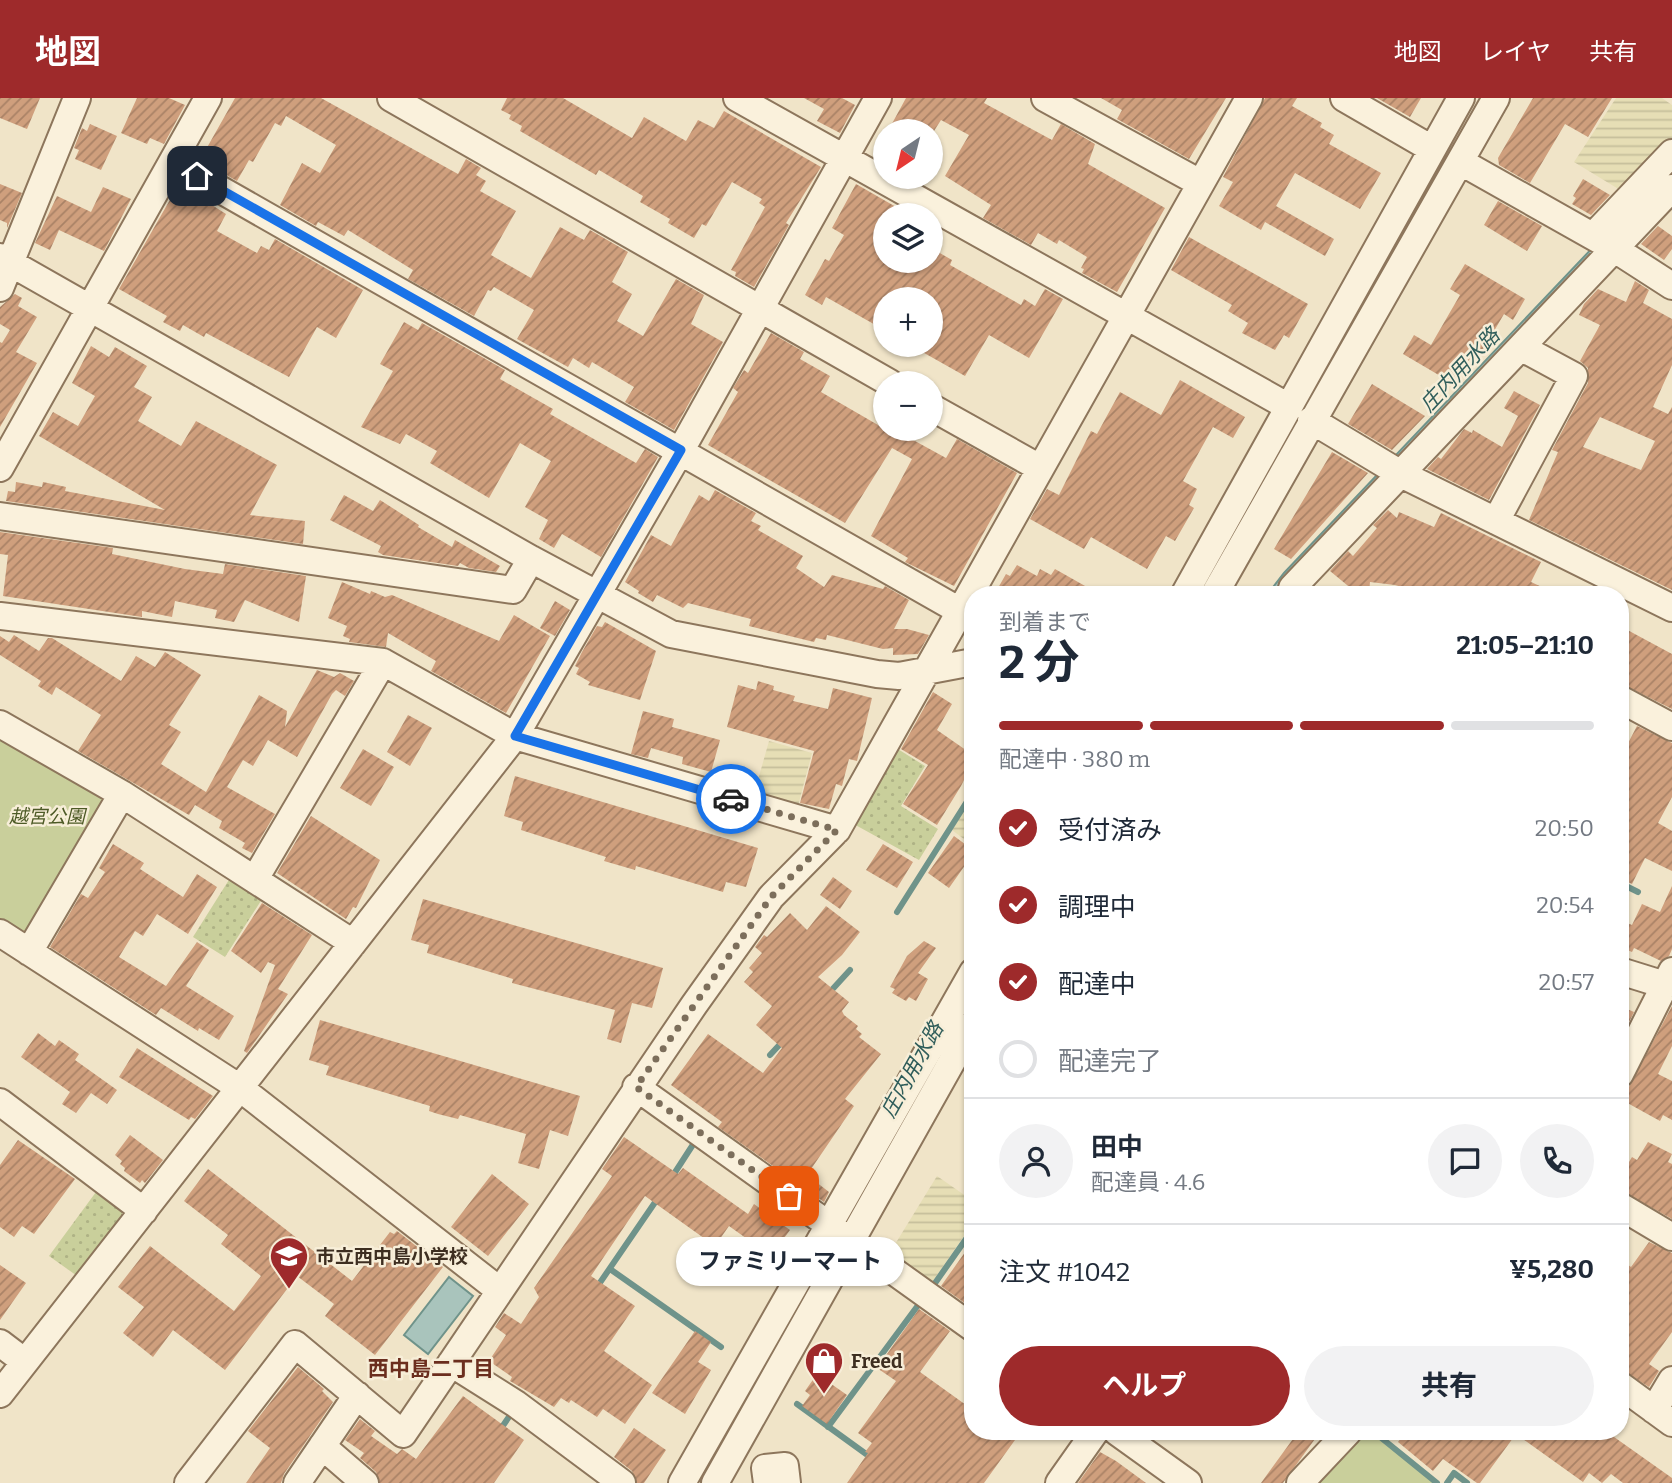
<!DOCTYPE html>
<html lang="ja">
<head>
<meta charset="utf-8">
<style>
  :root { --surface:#fff; --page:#f2f2f3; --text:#1f2937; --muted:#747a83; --line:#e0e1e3; --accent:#9e2a2b }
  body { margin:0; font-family:Bitter,"Noto Sans JP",serif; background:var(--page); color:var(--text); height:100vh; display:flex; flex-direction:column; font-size:26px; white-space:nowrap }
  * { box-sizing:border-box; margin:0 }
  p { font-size:23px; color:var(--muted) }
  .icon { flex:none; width:38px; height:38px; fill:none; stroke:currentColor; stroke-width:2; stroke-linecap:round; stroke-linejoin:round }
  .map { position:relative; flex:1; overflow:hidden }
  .side { position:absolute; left:964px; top:488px; width:665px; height:854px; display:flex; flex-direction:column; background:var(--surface); border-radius:28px; box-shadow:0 2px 5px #0004 }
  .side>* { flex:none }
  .needle { width:46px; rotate:215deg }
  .controls { position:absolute; left:873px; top:21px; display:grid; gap:14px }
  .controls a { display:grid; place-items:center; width:70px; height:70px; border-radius:50%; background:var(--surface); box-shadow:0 2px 5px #0004; font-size:35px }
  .pin { position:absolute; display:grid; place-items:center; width:60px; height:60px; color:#fff; margin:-30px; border-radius:14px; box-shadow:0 4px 10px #0006 }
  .courier { position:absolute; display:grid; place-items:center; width:70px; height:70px; margin:-35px; border:5px solid #1a73e8; border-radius:50%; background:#fff; color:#222; box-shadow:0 2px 9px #0007 }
  .bubble { position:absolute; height:49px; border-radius:24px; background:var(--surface); box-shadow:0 2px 5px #0004; font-size:23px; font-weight:700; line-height:49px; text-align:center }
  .headline em { font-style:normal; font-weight:700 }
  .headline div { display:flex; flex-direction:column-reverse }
  .headline { display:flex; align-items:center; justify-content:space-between; height:119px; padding:0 35px }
  h1 { font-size:46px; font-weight:700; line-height:52px }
  .bar { display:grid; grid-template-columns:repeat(4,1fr); gap:10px 7px; align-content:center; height:84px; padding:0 35px }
  .bar i { height:9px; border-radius:5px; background:var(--line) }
  .bar .active { background:var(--accent) }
  .bar p { grid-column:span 4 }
  .line { display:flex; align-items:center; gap:18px; padding:0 35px; border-top:2px solid var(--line) }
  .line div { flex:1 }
  .round { display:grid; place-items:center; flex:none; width:74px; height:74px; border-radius:37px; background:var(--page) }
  ol { padding:0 35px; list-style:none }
  li { display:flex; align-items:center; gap:21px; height:77px }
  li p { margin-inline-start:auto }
  li .icon { padding:7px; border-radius:50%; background:var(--accent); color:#fff; stroke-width:4 }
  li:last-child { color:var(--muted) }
  li i { width:38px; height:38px; border:4px solid var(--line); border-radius:50% }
  .primary-button { display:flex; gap:14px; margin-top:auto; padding:14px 35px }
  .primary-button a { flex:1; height:80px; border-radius:42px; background:var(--accent); color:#fff; font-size:28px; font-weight:700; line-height:80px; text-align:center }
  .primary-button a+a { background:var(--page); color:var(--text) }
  header { display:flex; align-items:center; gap:42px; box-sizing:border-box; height:98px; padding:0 35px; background:var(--accent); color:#fff }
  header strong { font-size:33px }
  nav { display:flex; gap:38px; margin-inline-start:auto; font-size:24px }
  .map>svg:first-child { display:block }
  .farmland { fill:url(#farmland-rules) }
  .grass { fill:url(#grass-dots) }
  .park { fill:#c9cf9b }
  .water { fill:#a9c4bc; stroke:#6f938a; stroke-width:2 }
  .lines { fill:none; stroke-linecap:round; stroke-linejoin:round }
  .stream { stroke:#6f938a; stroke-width:6 }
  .building { fill:url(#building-hatch); fill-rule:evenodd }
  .minor-casing { stroke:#8d765c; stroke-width:30 }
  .minor { stroke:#faf1dc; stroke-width:26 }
  .done { stroke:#7c6e5b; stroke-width:7; stroke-dasharray:0 12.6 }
  .route { stroke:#1a73e8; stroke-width:9 }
  .labels { text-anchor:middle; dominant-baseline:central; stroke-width:5; stroke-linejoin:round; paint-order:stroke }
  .park-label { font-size:19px; font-style:italic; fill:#4d5a26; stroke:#f7eed8 }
  .poi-label { font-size:19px; font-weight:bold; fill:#3d2e20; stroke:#f7eed8; text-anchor:start }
  .water-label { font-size:21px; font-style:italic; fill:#2f5d5a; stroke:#f7eed8 }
  .neighbourhood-label { font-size:21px; font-weight:bold; fill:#6b2e1e; stroke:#f7eed8 }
</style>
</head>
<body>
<header>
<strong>地図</strong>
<nav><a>地図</a><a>レイヤ</a><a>共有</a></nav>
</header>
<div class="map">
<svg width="1672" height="1385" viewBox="0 0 1672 1385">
  <defs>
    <pattern id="farmland-rules" width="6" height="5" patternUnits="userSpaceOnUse" patternTransform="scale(1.75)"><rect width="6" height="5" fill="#e6deb5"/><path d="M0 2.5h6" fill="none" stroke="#c6bf9b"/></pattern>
    <pattern id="grass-dots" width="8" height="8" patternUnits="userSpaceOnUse" patternTransform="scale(1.75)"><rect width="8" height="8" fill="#c9cf9b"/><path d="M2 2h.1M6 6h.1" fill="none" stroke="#aeb285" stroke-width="1.8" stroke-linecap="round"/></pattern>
    <pattern id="building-hatch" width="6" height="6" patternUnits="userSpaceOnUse" patternTransform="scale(1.75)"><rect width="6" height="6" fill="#cf9f7d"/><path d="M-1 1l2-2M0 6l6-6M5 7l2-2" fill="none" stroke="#a98266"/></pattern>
  </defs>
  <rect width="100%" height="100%" fill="#f0e4c8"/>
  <path class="farmland" d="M1616 0H1662L1672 7V45L1625 95 1574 64Z
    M769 643 812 655 798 708 754 696Z
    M973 699V748L952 732Z
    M937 1078 973 1103V1125L930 1187 889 1156Z"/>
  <path class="grass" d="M893 648 925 668 901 708 938 731 919 762 850 724Z
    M232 777 264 798 225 859 193 839Z
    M96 1094 122 1113 123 1125 80 1180 49 1158Z"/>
  <path class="park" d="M0 637 107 698 34 836 22 839 0 825Z
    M1360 1334H1373L1436 1385H1312Z"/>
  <path class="water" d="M1672 66V78L1278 497H1267L1284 475Z
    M449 1179 473 1198 428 1256 404 1237Z"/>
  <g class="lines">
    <path class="stream" d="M1620 785 1638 794
      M897 814 973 694
      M829 895 850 872
      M770 957 783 943
      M881 1062 906 1018
      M672 1079 694 1045
      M610 1171 721 1249
      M933 1188 973 1131
      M597 1189 658 1100
      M774 1254 801 1204
      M797 1306 873 1361
      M828 1329 919 1206
      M500 1332 513 1313
      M1374 1334 1437 1385
      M1447 1385 1454 1375 1467 1385"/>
  </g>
  <path class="building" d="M0 0H40L27 31 0 20Z
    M137 0H169L185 7 164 46 150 40 147 46 121 35Z
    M235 0H321L458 76 466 61 481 70 476 77 486 83 480 93 516 113 491 157 531 180 560 129 584 142 590 132 628 154 612 184 632 196 617 223 643 238 676 181 704 197 691 226 723 244 674 332 625 304 634 289 592 264 589 270 573 260 568 269 517 241 534 212 494 189 491 193 488 192 474 218 408 181 413 172 348 132 344 138 318 124 316 128 280 107 302 65 320 75 336 47 286 18 281 28 275 25 253 64 249 62 237 83 200 62Z
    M507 0H563L632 40 644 19 686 43 698 22 714 30 724 13 821 69 786 125 789 127 754 189 735 178 736 174 731 172 765 109 759 105 762 101 732 84 706 128 702 126 694 140 668 125 670 121 640 104 643 98 599 72 596 77 520 33 522 28 509 21 511 17 501 12Z
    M804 0H842L855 7 840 35 817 23 824 11Z
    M906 0H987L984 5 1052 42 1061 26 1095 46 1088 66 1165 110 1117 194 1082 175 1084 171 1081 170 1087 159 1059 142 1057 146 1038 135 1031 147 983 120 991 107 945 78 969 37 941 22 934 33H888Z
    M1101 0H1226L1189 61 1117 21 1122 12Z
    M1265 0H1297L1292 8 1322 25 1320 29 1334 37 1329 46 1381 75 1360 111 1295 75 1276 108 1334 141 1325 158 1265 124 1261 132 1219 108 1233 84 1223 79Z
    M1377 0H1421L1410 19Z
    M1533 0H1612L1588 39 1565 26 1530 85 1499 67 1498 60Z
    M90 26 117 38 101 72 75 61 79 52 74 50 82 30 87 33Z
    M1583 81 1610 97 1591 117 1572 106 1576 100 1573 98Z
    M0 86 22 95 7 130V125L0 122Z
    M179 86 226 116 217 133 257 155 261 148 269 152 275 141 363 192 336 240 317 229 289 279 206 235 204 239 183 227 180 233 163 224 167 218 119 191Z
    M856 86 910 117H886V163H931V150L952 162 950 167 1021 207 1024 201 1035 208 1045 191 1063 201 1029 260 989 237 965 278 910 247H931V201H886V233L826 199 822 207 805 197 825 161 829 163 844 137 832 130Z
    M103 89 131 101 104 153 59 132 50 152 35 145 57 98 91 114Z
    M1498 103 1542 128 1527 153 1484 127Z
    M1658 128 1672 138V151L1664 162 1641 146Z
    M1189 139 1308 206 1289 240 1284 237 1275 252 1242 235 1248 225 1228 213 1232 207 1171 172Z
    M1465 166 1525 201 1513 222 1504 216 1477 262 1471 259 1454 286 1403 256 1414 237 1431 247 1460 197 1450 191Z
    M1635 183 1649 192 1643 205 1672 221V267L1653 309 1668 316 1672 309V492L1529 422 1558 354 1552 352 1588 285V270L1580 263 1600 227 1579 217 1584 206 1598 191 1626 204ZM1600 319 1655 343 1641 372 1583 349Z
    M15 196 22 200 18 208 37 219 16 254 37 265 0 329V244L2 245 10 232 0 226V209Z
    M404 224 418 232 422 225 505 272 500 281 553 311 550 316 636 365 645 351 658 359 601 459 562 436 554 450 539 441 548 422 525 409 551 363 520 345 489 400 430 365 437 353 406 336 400 346 361 329 393 273 380 266Z
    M771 235 804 254 800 261 830 278 821 294 897 338 915 343 946 360 957 341 1017 375 954 488 905 464 908 460 871 438 912 361 892 350 845 425 708 347 738 294 733 290 744 272 748 275Z
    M91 248 109 259 115 249 147 268 134 289 152 299 138 323 181 348 196 323 277 367 250 417 305 423 303 446 6 403 8 393 15 394 16 384 42 389 43 384 66 389 65 393 165 412 39 338 53 314 78 328 95 298 72 285Z
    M1180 282 1245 319 1233 340 1213 329 1183 383 1197 391 1189 407 1194 410 1175 443 1166 438 1147 471 1091 439 1084 451 1030 421 1047 391 1059 397 1091 333 1097 336 1120 294 1161 317Z
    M1372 286 1425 318 1392 352 1348 326Z
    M1514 293 1540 307 1489 402 1427 371 1438 359 1441 361 1464 331 1472 335 1473 332 1502 349 1518 318 1504 310Z
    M1332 354 1368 375 1291 461 1274 451Z
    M715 392 756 415 751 423 761 428 758 432 803 458 796 470 824 489 832 477 883 491 885 488 909 502 894 531H907L929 537 918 556 893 557V550L883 551 827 537 826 542 816 540 814 544 749 528 751 521 688 505 683 510 657 497 653 504 638 495 639 493 625 484 651 437 671 448 699 397 709 403Z
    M344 397 373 413 380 402 419 427 418 429 452 449 455 442 500 468 496 474 469 470 460 465 458 468 383 457 378 454 381 448 330 422Z
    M1388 412 1397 420 1399 414 1434 429 1441 415 1541 464 1531 484 1559 497H1459L1439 488 1438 493 1424 492 1423 495 1395 487 1370 484 1369 494 1353 492 1330 473 1348 453 1353 458 1377 430 1373 427Z
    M0 434 113 450 112 456 185 471 223 476 225 466 306 478 299 524 245 502 234 524 215 520 217 512 175 503 172 519 142 513V519L3 498 8 457 0 456Z
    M1017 467 1037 478 1040 471 1051 477 1055 471 1101 497H994L1006 476 1010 478Z
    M342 484 370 496 371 493 385 499 392 497 499 543 514 517 550 538 506 615 431 573 436 563 388 535 386 549 349 544 350 541 343 538 347 528 328 520Z
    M555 503 570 512 555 538 540 530Z
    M605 524 656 553 640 602 588 587 590 584 576 576 579 570 575 568 582 554 597 528 602 529Z
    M1620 528 1672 556V611L1620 585Z
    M14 537 39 553 48 540H52L121 583 136 558 155 569 165 554 201 577 169 627 181 634 161 666 206 694 259 597 287 613 285 629 317 572 334 579 340 575 354 583 345 598 336 592 332 596 297 659 268 642 253 668 243 662 227 689 275 716 252 755 242 750 245 745 219 730 222 723 195 707 189 717 78 653 101 617 56 589 52 597 38 588 41 583 0 557V538L9 544Z
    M758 583 774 588 773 592 795 598 793 603 828 611 833 590 872 600 857 663 849 661 842 688 836 686 829 711 800 705 814 653 727 629 738 587 756 592Z
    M933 594 952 606 937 632 973 657V664L961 688 937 727 903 706 928 667 901 651Z
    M643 613 674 621 672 629 720 642 711 674 682 666 683 659 651 650 648 660 631 656Z
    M408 617 432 630 410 668 387 654Z
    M1637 628 1672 645V699L1658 725 1672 733V773L1645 760 1632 786 1620 780V649L1625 651Z
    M363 651 394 669 371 708 340 690Z
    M515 678 758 750 746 789 726 784 723 794 636 768 635 772 604 763 606 759 521 732 523 724 504 718Z
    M311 718 380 762 356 810 353 809 346 821 277 775Z
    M954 738 973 752V756L949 790 928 775Z
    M113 746 144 765 140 771 183 799 197 776 217 789 188 836 157 816 143 838 135 833 119 859 166 888 197 844 209 852 186 888 234 918 219 942 199 930 198 933 161 910 156 917 50 849 81 796 88 800 105 774 99 770Z
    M883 746 913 764 897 790 866 772Z
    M833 779 852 793 840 811 820 797Z
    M1672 788V851L1669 858 1661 863 1634 850 1632 854 1620 849V822L1632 827 1642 806 1660 814Z
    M423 801 663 870 652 910 632 905 621 945 607 941 615 912 512 885 513 881 427 855 429 847 411 842Z
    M262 805 312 837 278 891 288 896 247 955 244 953 275 867 268 864 261 875 231 853Z
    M826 808 860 834 842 857 818 879 849 904 842 913 844 917 858 928 856 931 862 936 859 939 881 956 845 1001 854 1008 807 1077 829 1094 824 1104 718 1029 722 1024 671 987 708 936 763 975 782 950 756 927 772 908 744 884 753 874 749 870 762 855 755 849 764 837 767 839 790 815 807 832Z
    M924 843 936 850 918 875 928 881 916 903 909 899 906 903 892 895 895 891 890 889 907 858Z
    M1620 908 1634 914 1621 940H1620Z
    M1672 908V948L1658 976 1672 983V1022L1663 1017 1660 1023 1622 1002Z
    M320 922 580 998 568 1038 550 1032 539 1071 518 1065 526 1036 460 1017 458 1021 438 1016 429 1013 430 1008 326 977 329 968 309 962Z
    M38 935 55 948 59 942 79 956 75 962 117 992 107 1006 91 995 76 1015 62 1006 70 994 21 959Z
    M137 950 213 998 195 1021 191 1019 189 1022 119 979Z
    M130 1037 163 1062 145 1085 142 1082 140 1085 124 1073 125 1070 120 1066 122 1063 115 1057Z
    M624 1039 678 1076 683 1070 748 1116 754 1106 790 1132 771 1158 729 1128 715 1148 645 1098 591 1178 635 1208 604 1253 652 1287 625 1326 603 1311 597 1319 571 1302 569 1305 561 1300 554 1309 510 1283 512 1279 489 1263 506 1237 495 1229 504 1215 521 1226 539 1199 534 1190 612 1078 602 1071Z
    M18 1042 75 1081 34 1136 22 1128 14 1139 0 1129V1067Z
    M1648 1044 1672 1056 1668 1064 1672 1066V1121L1620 1092V1079L1632 1059 1637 1062Z
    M208 1071 352 1183 390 1134 394 1136 397 1133 443 1169 375 1257 325 1218 334 1206 297 1178 225 1272 173 1232 153 1259 123 1235 144 1209 118 1189 150 1148 234 1213 261 1178 221 1146 228 1137 184 1103Z
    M492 1076 529 1106 488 1158 451 1129Z
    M973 1143V1211L941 1188Z
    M1649 1144 1672 1155V1234L1649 1266 1659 1273 1649 1289 1620 1271V1161L1631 1169Z
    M0 1167 26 1185 0 1222Z
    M919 1211 950 1233 920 1274 973 1312V1334H1003L1015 1342 984 1385H847L868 1355 865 1354 872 1345 858 1335 896 1283 877 1270Z
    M695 1233 711 1244 698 1264 711 1272 685 1316 652 1295Z
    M298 1269 324 1291 322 1293 333 1304 284 1376 281 1385H246L270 1350 248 1333Z
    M817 1276 847 1297 827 1326 802 1308 810 1297 805 1293Z
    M463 1298 524 1342 494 1385H380L376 1374 360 1360 364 1355 345 1342 360 1321 375 1333 371 1338 397 1356 402 1351 416 1361Z
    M634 1330 666 1352 644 1385H637L632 1373 614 1359Z
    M1298 1334H1320L1283 1385H1261Z
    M1406 1334H1607L1672 1380V1385H1623L1611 1376 1602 1385 1589 1375 1583 1384 1516 1336 1480 1385H1477L1443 1361 1433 1373 1398 1344Z
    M1100 1354 1116 1363 1146 1385H1078Z"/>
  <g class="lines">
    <g class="minor-casing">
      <path id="minor" d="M391 0 890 285
        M737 0 1289 309
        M1045 0 1200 85
        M1344 0 1432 51
        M172 64 960 513
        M1461 64 1610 148 1672 188
        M1593 138 1672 55
        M0 159 531 461 671 536 877 576 899 578 973 564
        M0 190 77 0
        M931 309 1040 370
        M1311 322 1401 376 1672 510
        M0 370 208 0
        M0 418 513 492 531 461
        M1496 423 1574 278 1522 250
        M1184 497 1461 0
        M1214 497 1496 0
        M1291 497 1292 490 1672 90
        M0 518 383 564 515 638 837 732
        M1620 601 1672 629
        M0 626 122 696 353 845
        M255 781 383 564
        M0 835 240 990 499 1192
        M29 854 122 696
        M1620 873 1665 887
        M1620 976 1672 873
        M636 989 973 1230
        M0 1004 144 1113
        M1620 1108 1672 1139
        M0 1245 25 1264
        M451 1265 516 1306 622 1385
        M1620 1287 1672 1325
        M0 1296 515 638 681 352 878 0
        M1654 1312 1672 1282
        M1117 1334 1188 1385
        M322 1348 365 1385
        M188 1385 295 1246 403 1336 694 907 771 799 837 732 1249 0
        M297 1385 357 1297
        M682 1385 973 874
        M715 1385 973 926
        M767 1385 765 1370 785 1368 787 1385
        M1059 1385 1095 1334
        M1300 1385 1348 1334"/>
    </g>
    <use href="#minor" class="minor"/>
  </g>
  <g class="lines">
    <path class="done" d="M731 701 837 732 771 799 636 989 789 1098"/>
    <path class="route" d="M197 78 681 352 515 638 731 701"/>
  </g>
  <defs>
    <g id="school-pin" transform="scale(2.0125)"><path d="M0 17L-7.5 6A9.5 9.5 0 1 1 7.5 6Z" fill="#9e2a2b" stroke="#f7eed8"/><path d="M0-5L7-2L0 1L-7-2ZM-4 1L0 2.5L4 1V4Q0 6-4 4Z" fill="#fff"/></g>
    <g id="shop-pin" transform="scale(2.0125)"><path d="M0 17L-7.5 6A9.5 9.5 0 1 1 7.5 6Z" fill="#9e2a2b" stroke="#f7eed8"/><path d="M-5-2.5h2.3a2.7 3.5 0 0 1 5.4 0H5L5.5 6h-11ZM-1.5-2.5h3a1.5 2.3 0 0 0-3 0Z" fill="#fff"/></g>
  </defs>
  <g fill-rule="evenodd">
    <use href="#school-pin" x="289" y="1158"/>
    <use href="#shop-pin" x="824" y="1263"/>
  </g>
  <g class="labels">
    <g class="park-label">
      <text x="47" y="718">越宮公園</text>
    </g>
    <g class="poi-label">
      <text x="316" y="1158">市立西中島小学校</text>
      <text x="851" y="1263">Freed</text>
    </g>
    <g class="water-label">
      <text transform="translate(1460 272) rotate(-47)">庄内用水路</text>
      <text transform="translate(912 972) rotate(-61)">庄内用水路</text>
    </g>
    <g class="neighbourhood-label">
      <text x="431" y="1271">西中島二丁目</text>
    </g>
  </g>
</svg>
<div class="controls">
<a><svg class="needle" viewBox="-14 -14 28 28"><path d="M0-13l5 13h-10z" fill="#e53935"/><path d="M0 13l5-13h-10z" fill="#747a83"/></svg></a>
<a><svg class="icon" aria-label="layers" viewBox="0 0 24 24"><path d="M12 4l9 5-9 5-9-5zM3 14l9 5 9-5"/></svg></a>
<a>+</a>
<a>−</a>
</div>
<div class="pin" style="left:789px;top:1098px;background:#ea580c"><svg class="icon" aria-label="bag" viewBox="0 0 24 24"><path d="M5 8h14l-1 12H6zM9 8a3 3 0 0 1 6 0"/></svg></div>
<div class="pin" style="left:197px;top:78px;background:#1f2937"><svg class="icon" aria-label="home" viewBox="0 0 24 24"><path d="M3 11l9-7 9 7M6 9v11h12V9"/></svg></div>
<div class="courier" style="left:731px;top:701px"><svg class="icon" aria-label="car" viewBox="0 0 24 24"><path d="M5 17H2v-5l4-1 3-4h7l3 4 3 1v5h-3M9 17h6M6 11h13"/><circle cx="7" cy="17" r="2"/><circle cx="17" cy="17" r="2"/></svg></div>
<div class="bubble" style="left:676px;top:1139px;width:228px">ファミリーマート</div>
<section class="side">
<div class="headline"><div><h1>2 分</h1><p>到着まで</p></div><em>21:05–21:10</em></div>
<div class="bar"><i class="active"></i><i class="active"></i><i class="active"></i><i></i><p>配達中 · 380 m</p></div>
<ol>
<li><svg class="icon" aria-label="check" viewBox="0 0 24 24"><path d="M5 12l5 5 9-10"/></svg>受付済み<p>20:50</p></li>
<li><svg class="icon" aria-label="check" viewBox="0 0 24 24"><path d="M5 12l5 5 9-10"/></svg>調理中<p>20:54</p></li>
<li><svg class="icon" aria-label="check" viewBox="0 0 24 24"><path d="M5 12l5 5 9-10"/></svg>配達中<p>20:57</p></li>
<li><i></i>配達完了</li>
</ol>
<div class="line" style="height:126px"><a class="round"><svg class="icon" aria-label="person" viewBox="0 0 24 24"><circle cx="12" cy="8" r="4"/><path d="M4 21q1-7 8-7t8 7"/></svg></a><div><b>田中</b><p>配達員 · 4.6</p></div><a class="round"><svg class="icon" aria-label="chat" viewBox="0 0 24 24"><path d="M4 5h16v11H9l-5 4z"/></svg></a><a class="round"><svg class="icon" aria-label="phone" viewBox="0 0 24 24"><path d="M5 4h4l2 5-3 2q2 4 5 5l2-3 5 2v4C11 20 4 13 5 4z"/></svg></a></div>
<div class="line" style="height:91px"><div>注文 #1042</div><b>¥5,280</b></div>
<div class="primary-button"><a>ヘルプ</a><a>共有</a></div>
</section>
</div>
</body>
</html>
